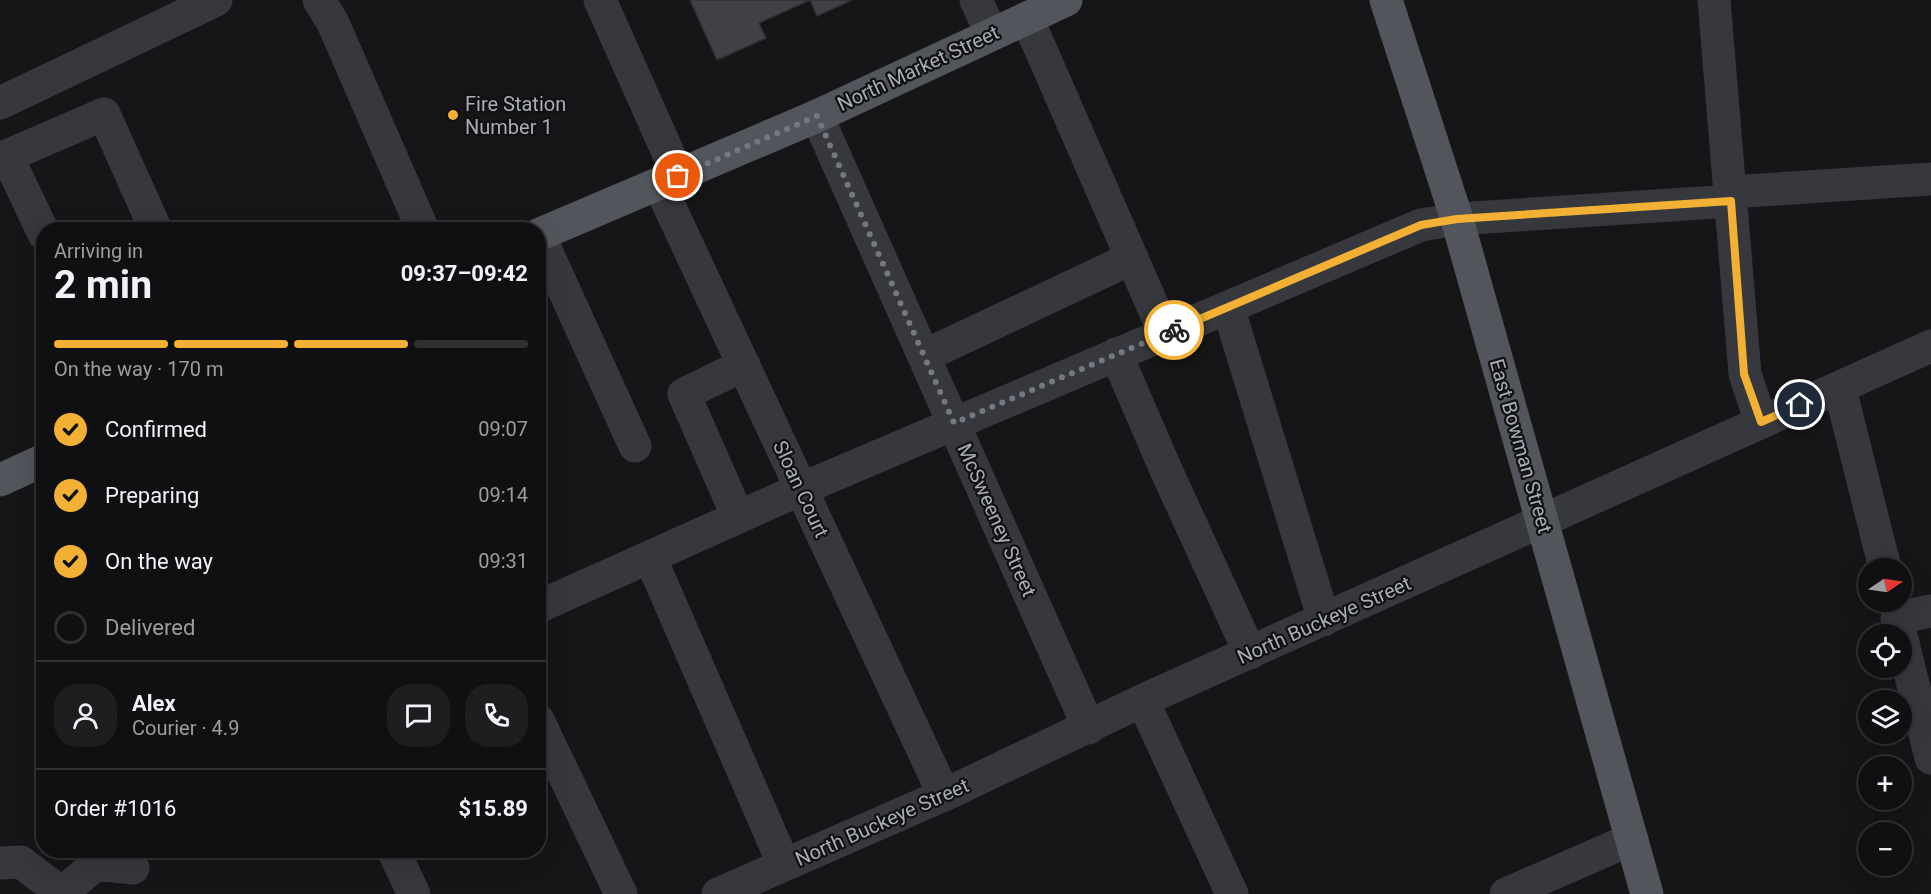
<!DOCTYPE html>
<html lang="en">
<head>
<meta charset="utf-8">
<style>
  :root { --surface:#101012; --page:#1e1e20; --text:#f1f3f6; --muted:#9c9d9f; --line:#303032; --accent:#f2b134 }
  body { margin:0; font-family:Roboto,sans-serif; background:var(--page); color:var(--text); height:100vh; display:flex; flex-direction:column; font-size:22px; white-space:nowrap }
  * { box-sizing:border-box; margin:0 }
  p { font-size:20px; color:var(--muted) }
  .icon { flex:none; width:33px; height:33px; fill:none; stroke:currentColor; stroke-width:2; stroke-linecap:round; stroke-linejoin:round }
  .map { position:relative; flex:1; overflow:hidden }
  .drawer { position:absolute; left:36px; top:222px; width:510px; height:636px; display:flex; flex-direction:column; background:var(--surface); border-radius:24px; box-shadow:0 6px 24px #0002,0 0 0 2px var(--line) }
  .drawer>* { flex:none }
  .needle { width:39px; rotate:77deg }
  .controls { position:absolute; left:1858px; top:558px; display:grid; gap:12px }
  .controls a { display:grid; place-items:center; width:54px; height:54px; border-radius:50%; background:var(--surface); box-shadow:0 6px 24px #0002,0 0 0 2px var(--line); font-size:30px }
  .pin { position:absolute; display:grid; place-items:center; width:51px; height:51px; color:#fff; margin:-26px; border:3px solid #fff; border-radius:50%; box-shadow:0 2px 6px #0007 }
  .courier { position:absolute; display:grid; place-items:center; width:60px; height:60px; margin:-30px; border:4px solid #f2b134; border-radius:50%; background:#fff; color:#222; box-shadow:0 2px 8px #0007 }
  .headline em { font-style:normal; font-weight:700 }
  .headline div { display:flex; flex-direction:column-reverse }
  .headline { display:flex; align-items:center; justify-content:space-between; height:102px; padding:0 18px }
  h1 { font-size:39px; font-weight:700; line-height:45px }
  .bar { display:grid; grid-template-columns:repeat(4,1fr); gap:9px 6px; align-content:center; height:72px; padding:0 18px }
  .bar i { height:8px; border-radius:4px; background:var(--line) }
  .bar .active { background:var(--accent) }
  .bar p { grid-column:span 4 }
  .line { display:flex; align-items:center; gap:15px; padding:0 18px; border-top:2px solid var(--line) }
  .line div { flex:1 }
  .round { display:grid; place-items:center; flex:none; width:63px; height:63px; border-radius:24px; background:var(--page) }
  ol { padding:0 18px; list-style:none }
  li { display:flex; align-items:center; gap:18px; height:66px }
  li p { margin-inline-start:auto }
  li .icon { padding:6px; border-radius:50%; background:var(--accent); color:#111; stroke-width:4 }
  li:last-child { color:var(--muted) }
  li i { width:33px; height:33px; border:3px solid var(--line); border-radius:50% }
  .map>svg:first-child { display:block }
  .building { fill:#404145; stroke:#303034; stroke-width:1.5 }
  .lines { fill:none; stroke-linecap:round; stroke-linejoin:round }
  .minor { stroke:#37383d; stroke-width:33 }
  .major { stroke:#53555c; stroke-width:33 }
  .done { stroke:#757880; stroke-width:6; stroke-dasharray:0 10.8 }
  .route { stroke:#f2b134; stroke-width:8 }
  .poi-dot { fill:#f2b134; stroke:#111113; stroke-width:2 }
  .labels { text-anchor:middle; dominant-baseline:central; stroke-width:4.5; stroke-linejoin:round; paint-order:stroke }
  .street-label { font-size:20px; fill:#a8adb8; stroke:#111113 }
  .poi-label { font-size:20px; fill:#a8adb8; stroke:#111113; text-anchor:start }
</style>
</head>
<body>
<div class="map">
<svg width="1931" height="894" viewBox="0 0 1931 894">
  <rect width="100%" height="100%" fill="#161618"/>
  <path class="building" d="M690 0H810L759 23 766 38 717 60Z
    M810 0H852L817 16Z"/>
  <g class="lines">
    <path class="minor" d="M319 0 333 23 423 230
      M600 0 678 175
      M976 0 991 33
      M1714 0 1745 374 1761 422
      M1027 18 1165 334
      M0 103 216 0
      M817 116 1089 728
      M659 184 944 795
      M1730 192 1931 179
      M44 234 7 156 104 114 156 230
      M539 235 635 446
      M1228 307 1324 620
      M1116 354 1166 470 1250 653
      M924 356 1132 258
      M1840 389 1885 568
      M738 517 684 394 744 365
      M650 557 784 865
      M538 607 801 489 1421 225 1457 219 1731 201
      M1897 618 1931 611
      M1902 639 1931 758
      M1143 701 1232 894
      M538 720 621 894
      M393 850 414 894
      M0 863 21 862 63 894
      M62 893 96 864 133 868
      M718 894 944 795 1148 698 1931 346
      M1506 894 1632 839"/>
    <path class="major" d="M1386 0 1457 219 1647 894
      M538 235 817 116 1066 0
      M0 480 44 460"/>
  </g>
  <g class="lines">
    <path class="done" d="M678 176 817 116 954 423 1174 330"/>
    <path class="route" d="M1174 330 1421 225 1457 219 1731 201 1744 374 1761 422 1800 405"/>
  </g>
  <circle class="poi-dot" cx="453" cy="115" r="6"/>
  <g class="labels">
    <g class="street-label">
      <text transform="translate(918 68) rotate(-25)">North Market Street</text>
      <text transform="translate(1521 446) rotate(74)">East Bowman Street</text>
      <text transform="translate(801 489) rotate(65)">Sloan Court</text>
      <text transform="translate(997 520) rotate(66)">McSweeney Street</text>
      <text transform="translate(1324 620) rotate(-24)">North Buckeye Street</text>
      <text transform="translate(882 822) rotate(-24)">North Buckeye Street</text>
    </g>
    <g class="poi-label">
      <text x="465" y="104">Fire Station<tspan x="465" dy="23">Number 1</tspan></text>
    </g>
  </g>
</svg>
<div class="controls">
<a><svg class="needle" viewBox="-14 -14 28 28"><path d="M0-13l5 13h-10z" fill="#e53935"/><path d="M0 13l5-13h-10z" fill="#9c9d9f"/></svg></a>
<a><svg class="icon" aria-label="locate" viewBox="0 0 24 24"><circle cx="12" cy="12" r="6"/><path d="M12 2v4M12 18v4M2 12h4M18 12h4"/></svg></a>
<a><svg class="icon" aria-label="layers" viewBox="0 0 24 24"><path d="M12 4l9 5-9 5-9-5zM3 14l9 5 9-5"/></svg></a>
<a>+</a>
<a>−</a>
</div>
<div class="pin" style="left:678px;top:176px;background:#ea580c"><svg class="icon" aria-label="bag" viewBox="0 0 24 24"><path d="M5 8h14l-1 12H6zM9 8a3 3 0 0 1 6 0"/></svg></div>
<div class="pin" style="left:1800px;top:405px;background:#1f2937"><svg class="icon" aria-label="home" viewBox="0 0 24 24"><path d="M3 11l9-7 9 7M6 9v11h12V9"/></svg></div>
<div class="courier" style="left:1174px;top:330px"><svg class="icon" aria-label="bike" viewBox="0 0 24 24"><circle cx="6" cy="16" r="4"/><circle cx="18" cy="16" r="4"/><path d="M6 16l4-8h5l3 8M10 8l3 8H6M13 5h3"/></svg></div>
<section class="drawer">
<div class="headline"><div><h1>2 min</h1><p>Arriving in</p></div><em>09:37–09:42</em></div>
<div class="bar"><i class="active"></i><i class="active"></i><i class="active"></i><i></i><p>On the way · 170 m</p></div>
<ol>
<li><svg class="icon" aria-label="check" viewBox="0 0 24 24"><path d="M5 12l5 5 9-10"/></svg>Confirmed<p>09:07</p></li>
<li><svg class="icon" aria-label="check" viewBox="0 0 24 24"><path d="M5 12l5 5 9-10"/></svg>Preparing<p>09:14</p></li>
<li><svg class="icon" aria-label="check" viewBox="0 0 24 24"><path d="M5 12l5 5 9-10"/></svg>On the way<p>09:31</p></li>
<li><i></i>Delivered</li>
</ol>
<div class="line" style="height:108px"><a class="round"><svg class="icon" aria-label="person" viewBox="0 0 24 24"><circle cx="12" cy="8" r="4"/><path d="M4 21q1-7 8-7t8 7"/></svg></a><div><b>Alex</b><p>Courier · 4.9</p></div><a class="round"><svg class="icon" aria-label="chat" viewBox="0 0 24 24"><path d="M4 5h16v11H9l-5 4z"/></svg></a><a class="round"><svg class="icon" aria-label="phone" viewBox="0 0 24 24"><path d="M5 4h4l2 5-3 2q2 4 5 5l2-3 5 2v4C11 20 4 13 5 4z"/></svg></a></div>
<div class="line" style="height:78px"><div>Order #1016</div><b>$15.89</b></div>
</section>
</div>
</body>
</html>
